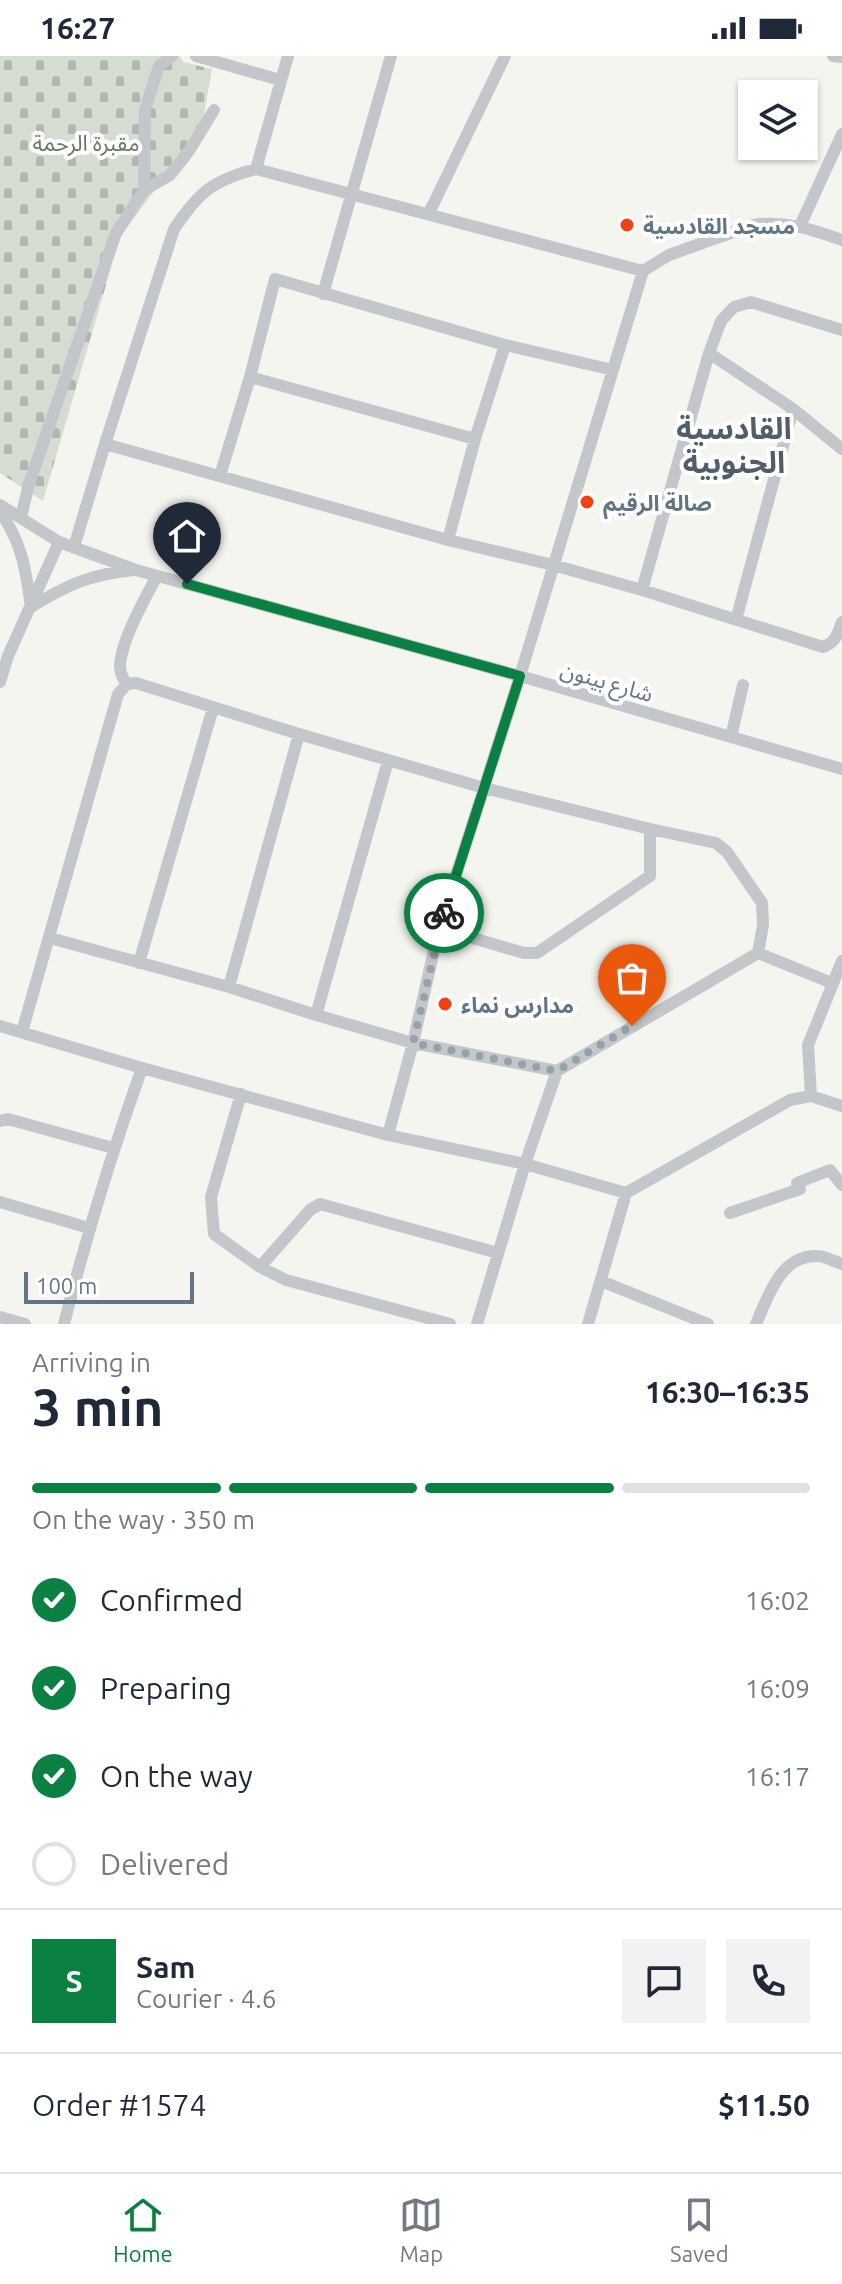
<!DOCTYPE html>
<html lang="en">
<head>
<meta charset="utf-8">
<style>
  :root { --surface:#fff; --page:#f2f2f3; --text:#1f2937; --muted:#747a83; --line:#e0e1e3; --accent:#0b8043 }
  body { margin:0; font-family:Ubuntu,"Noto Sans Arabic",sans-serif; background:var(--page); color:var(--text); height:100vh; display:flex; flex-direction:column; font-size:30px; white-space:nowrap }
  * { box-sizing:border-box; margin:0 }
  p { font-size:26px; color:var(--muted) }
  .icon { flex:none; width:44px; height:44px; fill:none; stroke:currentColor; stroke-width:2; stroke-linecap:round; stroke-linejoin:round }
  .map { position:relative; height:1268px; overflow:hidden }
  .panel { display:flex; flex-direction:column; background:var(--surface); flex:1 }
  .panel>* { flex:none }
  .buttons { position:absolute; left:738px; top:24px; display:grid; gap:16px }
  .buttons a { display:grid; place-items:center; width:80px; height:80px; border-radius:0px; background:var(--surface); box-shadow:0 2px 6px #0004; font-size:40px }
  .scale { position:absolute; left:24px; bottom:20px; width:170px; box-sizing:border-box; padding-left:8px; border:4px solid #617584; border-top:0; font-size:22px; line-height:28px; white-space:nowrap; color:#617584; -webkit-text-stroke:6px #fff; paint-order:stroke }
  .pin { position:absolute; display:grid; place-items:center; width:68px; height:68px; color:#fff; margin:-82px -34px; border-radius:50% 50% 50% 0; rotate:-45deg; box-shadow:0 0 8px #0007 }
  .pin .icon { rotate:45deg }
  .courier { position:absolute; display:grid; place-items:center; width:80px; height:80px; margin:-40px; border:6px solid #0b8043; border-radius:50%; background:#fff; color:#222; box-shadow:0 2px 10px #0007 }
  .headline em { font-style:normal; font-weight:600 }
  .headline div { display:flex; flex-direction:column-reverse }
  .headline { display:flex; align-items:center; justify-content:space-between; height:136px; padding:0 32px }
  h1 { font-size:52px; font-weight:600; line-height:60px }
  .bar { display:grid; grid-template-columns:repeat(4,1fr); gap:12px 8px; align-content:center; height:96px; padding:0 32px }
  .bar i { height:10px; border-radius:6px; background:var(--line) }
  .bar .current { background:var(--accent) }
  .bar p { grid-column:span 4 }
  .line { display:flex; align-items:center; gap:20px; padding:0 32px; border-top:2px solid var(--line) }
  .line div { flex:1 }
  .round { display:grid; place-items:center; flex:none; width:84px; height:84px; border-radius:0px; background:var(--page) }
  ol { padding:0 32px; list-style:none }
  li { display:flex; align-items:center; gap:24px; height:88px }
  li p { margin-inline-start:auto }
  li .icon { padding:8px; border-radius:50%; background:var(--accent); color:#fff; stroke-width:4 }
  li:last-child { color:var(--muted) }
  li i { width:44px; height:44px; border:4px solid var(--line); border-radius:50% }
  .status { display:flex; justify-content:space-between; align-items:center; height:56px; padding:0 40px; background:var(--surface); direction:ltr }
  .status svg { height:22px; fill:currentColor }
  .tabs { display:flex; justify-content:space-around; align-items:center; height:112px; border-top:2px solid var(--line); background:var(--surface); font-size:22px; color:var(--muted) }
  .tabs a { display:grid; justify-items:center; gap:4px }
  .tabs .current { color:var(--accent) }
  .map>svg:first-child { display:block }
  .cemetery { fill:url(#cemetery-stones) }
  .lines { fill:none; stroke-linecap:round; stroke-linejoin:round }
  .minor { stroke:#c3c7ca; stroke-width:12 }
  .done { stroke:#95a2aa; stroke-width:8; stroke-dasharray:0 14.4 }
  .route { stroke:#0b8043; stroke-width:10 }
  .poi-dot { fill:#f14214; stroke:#fff; stroke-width:3 }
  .labels { text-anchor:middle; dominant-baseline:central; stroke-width:8; stroke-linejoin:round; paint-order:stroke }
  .park-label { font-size:22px; fill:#667a60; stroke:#fff }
  .poi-label { font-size:22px; font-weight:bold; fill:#617584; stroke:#fff; text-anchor:start }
  .street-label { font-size:22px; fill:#617584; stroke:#fff }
  .district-label { font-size:30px; font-weight:bold; fill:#4f5e68; stroke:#fff }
</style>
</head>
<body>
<div class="status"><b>16:27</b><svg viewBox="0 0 49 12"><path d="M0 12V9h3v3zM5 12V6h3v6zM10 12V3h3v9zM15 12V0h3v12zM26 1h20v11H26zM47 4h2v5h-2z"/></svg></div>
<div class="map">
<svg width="842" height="1268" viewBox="0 0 842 1268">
  <defs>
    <pattern id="cemetery-stones" width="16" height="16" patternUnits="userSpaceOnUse" patternTransform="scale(2)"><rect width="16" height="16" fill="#d5dcd1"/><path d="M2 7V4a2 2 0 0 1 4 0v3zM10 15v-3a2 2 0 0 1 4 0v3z" fill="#b0b7af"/></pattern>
  </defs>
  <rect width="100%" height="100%" fill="#f5f5f0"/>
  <path class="cemetery" d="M0 0H180L183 6 212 13 202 70 120 181 43 445 0 417Z"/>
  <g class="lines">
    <path class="minor" d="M196 0 280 24
      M833 0 841 1
      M256 113 288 0
      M144 134 170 119 189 95 214 54
      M429 157 505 0
      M800 170 842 78
      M323 238 391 0
      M709 297 793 353 842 393
      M250 321 475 383
      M105 388 448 484 553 509 642 534 823 591C835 587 838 578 842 566
      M220 420 250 321 275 223 505 289 613 314
      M0 449 59 486 136 514 520 620 842 713
      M0 456C22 486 26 515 31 551
      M21 461 29 428 116 177 144 134 145 53 159 10 172 0
      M448 484 475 383 505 289
      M74 491 105 388 174 173C199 136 213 124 256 113L643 215
      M642 534 709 297 721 265 734 251 751 246 842 274
      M31 551C69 528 89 519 133 514
      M736 564 793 353
      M0 626 8 600 59 486
      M127 628C123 623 120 616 120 610 121 585 145 542 157 520
      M731 681 743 629
      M439 872 524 897H537L650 820V773
      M50 882 229 931 316 959 413 987 557 1015
      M758 897 832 927
      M139 907 213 652
      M229 931 299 678
      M316 959 388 705
      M0 970 142 1012 388 1079 525 1108 626 1137
      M22 976 118 638 127 628 136 627 299 678 484 732 650 773 716 787 727 796 762 847 763 869 758 897 557 1015 525 1108 477 1268
      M241 1038 211 1141 214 1178 260 1211 286 1224 450 1268
      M811 1040 808 989 842 905
      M0 1065 8 1063 113 1092
      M388 1079 413 987 439 872 520 620 643 215 669 199 753 169C785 164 813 174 842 184
      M0 1146 89 1172
      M730 1157 800 1133 797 1127 830 1114 842 1129
      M260 1211 310 1154 320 1148 498 1197
      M601 1225 708 1268
      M0 1261 25 1268
      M64 1268C86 1181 112 1096 142 1012
      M588 1268 626 1137 790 1044 811 1040 842 1050
      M756 1268C768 1241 780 1199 817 1200 825 1200 835 1206 842 1208"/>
  </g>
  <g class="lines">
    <path class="done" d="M444 857 413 987 557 1015 632 970"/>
    <path class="route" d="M187 528 520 620 444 857"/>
  </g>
  <g class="poi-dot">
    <circle cx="627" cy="169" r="8"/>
    <circle cx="587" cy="446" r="8"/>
    <circle cx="445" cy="948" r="8"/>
  </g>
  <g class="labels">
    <g class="park-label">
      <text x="86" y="86">مقبرة الرحمة</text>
    </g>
    <g class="poi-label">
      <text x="643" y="169">مسجد القادسية</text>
      <text x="603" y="446">صالة الرقيم</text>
      <text x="461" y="948">مدارس نماء</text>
    </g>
    <g class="street-label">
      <text transform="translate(607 625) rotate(16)">شارع بينون</text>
    </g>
    <g class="district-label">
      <text x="734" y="372">القادسية<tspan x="734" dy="34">الجنوبية</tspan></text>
    </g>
  </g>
</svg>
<div class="buttons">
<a><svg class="icon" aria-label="layers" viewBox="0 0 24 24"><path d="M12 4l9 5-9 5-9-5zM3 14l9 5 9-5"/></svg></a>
</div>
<div class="scale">100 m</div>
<div class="pin" style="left:632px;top:970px;background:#ea580c"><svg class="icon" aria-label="bag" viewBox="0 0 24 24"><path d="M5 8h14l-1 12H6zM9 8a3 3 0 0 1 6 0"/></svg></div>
<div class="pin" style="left:187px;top:528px;background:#1f2937"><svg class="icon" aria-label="home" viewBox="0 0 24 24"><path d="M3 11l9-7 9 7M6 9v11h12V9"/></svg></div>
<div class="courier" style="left:444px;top:857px"><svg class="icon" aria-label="bike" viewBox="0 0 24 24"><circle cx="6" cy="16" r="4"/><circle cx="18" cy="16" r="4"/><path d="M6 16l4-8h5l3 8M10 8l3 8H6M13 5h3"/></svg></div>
</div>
<section class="panel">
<div class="headline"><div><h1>3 min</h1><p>Arriving in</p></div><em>16:30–16:35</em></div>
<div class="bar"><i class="current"></i><i class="current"></i><i class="current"></i><i></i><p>On the way · 350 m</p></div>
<ol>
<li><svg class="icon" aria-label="check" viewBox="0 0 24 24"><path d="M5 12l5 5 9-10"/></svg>Confirmed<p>16:02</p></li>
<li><svg class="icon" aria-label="check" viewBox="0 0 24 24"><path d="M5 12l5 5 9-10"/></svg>Preparing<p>16:09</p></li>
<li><svg class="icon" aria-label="check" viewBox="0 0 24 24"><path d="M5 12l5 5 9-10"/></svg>On the way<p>16:17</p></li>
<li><i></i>Delivered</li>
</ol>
<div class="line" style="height:144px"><b class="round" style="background:var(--accent);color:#fff">S</b><div><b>Sam</b><p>Courier · 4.6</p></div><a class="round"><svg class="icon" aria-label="chat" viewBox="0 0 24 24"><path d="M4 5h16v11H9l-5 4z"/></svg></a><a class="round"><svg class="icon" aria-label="phone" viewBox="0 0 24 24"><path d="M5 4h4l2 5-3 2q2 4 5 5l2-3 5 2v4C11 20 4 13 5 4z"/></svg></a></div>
<div class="line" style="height:104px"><div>Order #1574</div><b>$11.50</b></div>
</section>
<nav class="tabs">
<a class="current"><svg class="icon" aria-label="home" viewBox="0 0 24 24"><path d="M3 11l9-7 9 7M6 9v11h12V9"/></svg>Home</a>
<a><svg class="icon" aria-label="map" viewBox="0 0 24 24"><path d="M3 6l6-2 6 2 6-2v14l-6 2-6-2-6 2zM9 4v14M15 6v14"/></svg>Map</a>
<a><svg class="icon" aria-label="saved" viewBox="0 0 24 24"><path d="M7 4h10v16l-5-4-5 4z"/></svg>Saved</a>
</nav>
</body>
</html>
